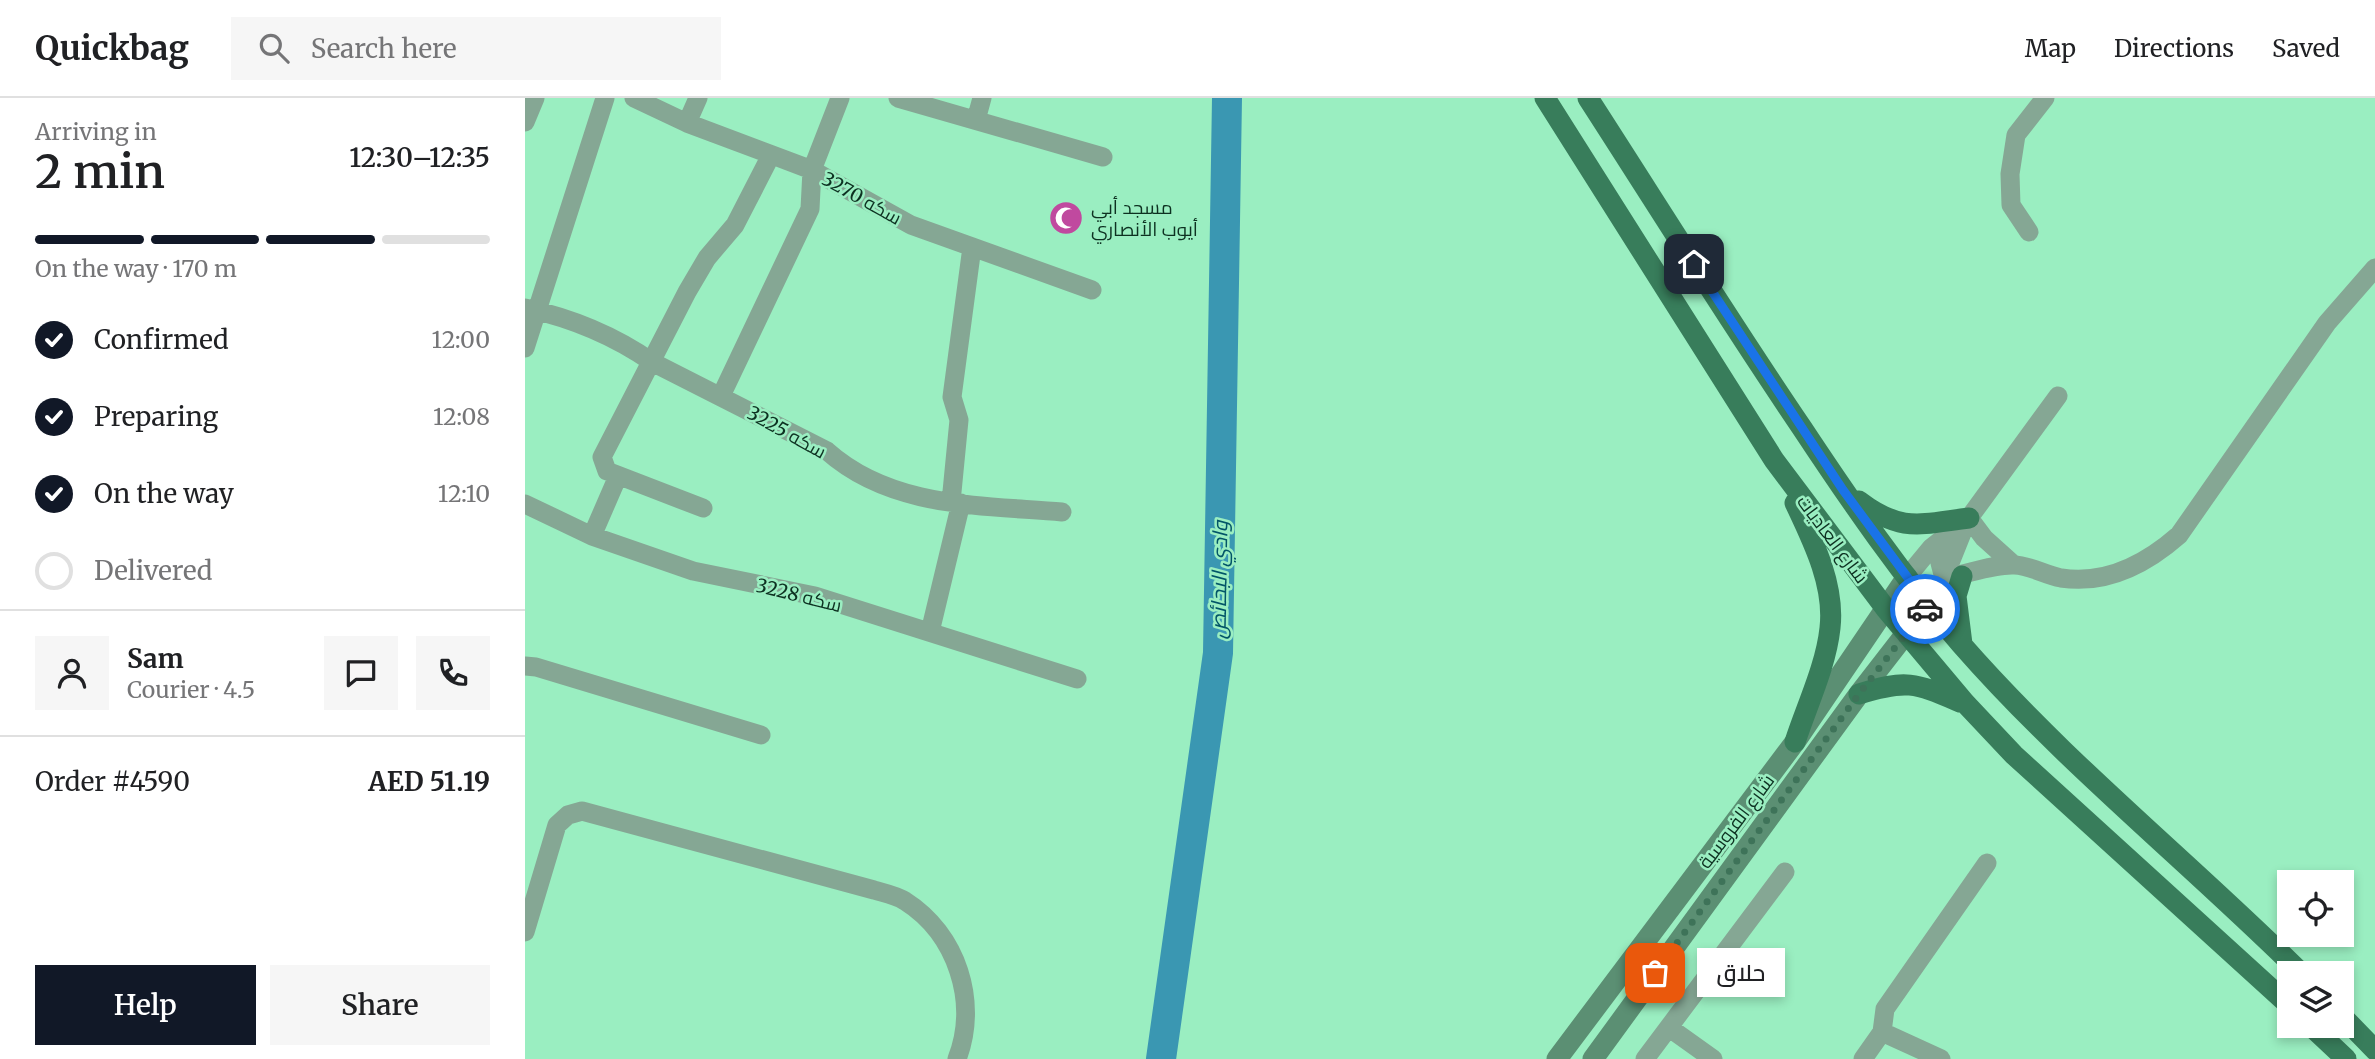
<!DOCTYPE html>
<html lang="en">
<head>
<meta charset="utf-8">
<style>
  :root { --surface:#fff; --page:#f6f6f6; --text:#202124; --muted:#757577; --line:#e0e0e0; --accent:#111827 }
  body { margin:0; font-family:Merriweather,Cairo,serif; background:var(--page); color:var(--text); height:100vh; display:flex; flex-direction:column; font-size:26px; white-space:nowrap }
  * { box-sizing:border-box; margin:0 }
  p { font-size:23px; color:var(--muted) }
  .icon { flex:none; width:38px; height:38px; fill:none; stroke:currentColor; stroke-width:2; stroke-linecap:round; stroke-linejoin:round }
  .map { position:relative; flex:1; overflow:hidden }
  .panel { display:flex; flex-direction:column; background:var(--surface); width:525px }
  .panel>* { flex:none }
  .controls { position:absolute; left:1752px; top:772px; display:grid; gap:14px }
  .controls a { display:grid; place-items:center; width:77px; height:77px; border-radius:0px; background:var(--surface); box-shadow:0 4px 10px #0003; font-size:35px }
  .pin { position:absolute; display:grid; place-items:center; width:60px; height:60px; color:#fff; margin:-30px; border-radius:14px; box-shadow:0 4px 10px #0006 }
  .courier { position:absolute; display:grid; place-items:center; width:70px; height:70px; margin:-35px; border:5px solid #1a73e8; border-radius:50%; background:#fff; color:#222; box-shadow:0 2px 9px #0007 }
  .bubble { position:absolute; height:49px; border-radius:0px; background:var(--surface); box-shadow:0 4px 10px #0003; font-size:23px; font-weight:600; line-height:49px; text-align:center }
  .summary em { font-style:normal; font-weight:600 }
  .summary div { display:flex; flex-direction:column-reverse }
  .summary { display:flex; align-items:center; justify-content:space-between; height:119px; padding:0 35px }
  h1 { font-size:46px; font-weight:600; line-height:52px }
  .bar { display:grid; grid-template-columns:repeat(4,1fr); gap:10px 7px; align-content:center; height:84px; padding:0 35px }
  .bar i { height:9px; border-radius:5px; background:var(--line) }
  .bar .active { background:var(--accent) }
  .bar p { grid-column:span 4 }
  .line { display:flex; align-items:center; gap:18px; padding:0 35px; border-top:2px solid var(--line) }
  .line div { flex:1 }
  .round { display:grid; place-items:center; flex:none; width:74px; height:74px; border-radius:0px; background:var(--page) }
  ol { padding:0 35px; list-style:none }
  li { display:flex; align-items:center; gap:21px; height:77px }
  li p { margin-inline-start:auto }
  li .icon { padding:7px; border-radius:50%; background:var(--accent); color:#fff; stroke-width:4 }
  li:last-child { color:var(--muted) }
  li i { width:38px; height:38px; border:4px solid var(--line); border-radius:50% }
  .primary-button { display:flex; gap:14px; margin-top:auto; padding:14px 35px }
  .primary-button a { flex:1; height:80px; border-radius:0px; background:var(--accent); color:#fff; font-size:28px; font-weight:600; line-height:80px; text-align:center }
  .primary-button a+a { background:var(--page); color:var(--text) }
  header { display:flex; align-items:center; gap:42px; box-sizing:border-box; height:98px; padding:0 35px; background:var(--surface); border-bottom:2px solid var(--line) }
  header strong { font-size:33px }
  nav { display:flex; gap:38px; margin-inline-start:auto; font-size:24px }
  .search { width:490px; height:63px; background:var(--page); display:flex; align-items:center; gap:18px; box-sizing:border-box; padding:0 24px; border-radius:0px; color:var(--muted); font-size:26px }
  main { display:flex; flex:1; min-height:0 }
  .map>svg:first-child { display:block }
  .lines { fill:none; stroke-linecap:round; stroke-linejoin:round }
  .river { stroke:#3a97b2; stroke-width:30 }
  .minor { stroke:#85a794; stroke-width:19 }
  .secondary { stroke:#5b8f73; stroke-width:21 }
  .primary { stroke:#387d5b; stroke-width:21 }
  .done { stroke:#3e7359; stroke-width:7; stroke-dasharray:0 12.6 }
  .route { stroke:#1a73e8; stroke-width:9 }
  .labels { text-anchor:middle; dominant-baseline:central; stroke-width:5; stroke-linejoin:round; paint-order:stroke }
  .street-label { font-size:19px; fill:#0d3121; stroke:#9aeec1 }
  .poi-label { font-size:19px; fill:#0d3121; stroke:#9aeec1; text-anchor:start }
  .water-label { font-size:21px; font-style:italic; fill:#025568; stroke:#9aeec1 }
</style>
</head>
<body>
<header>
<strong>Quickbag</strong>
<div class="search"><svg class="icon" aria-label="search" viewBox="0 0 24 24"><circle cx="10" cy="10" r="6"/><path d="M15 15l6 6"/></svg>Search here</div>
<nav><a>Map</a><a>Directions</a><a>Saved</a></nav>
</header>
<main>
<section class="panel">
<div class="summary"><div><h1>2 min</h1><p>Arriving in</p></div><em>12:30–12:35</em></div>
<div class="bar"><i class="active"></i><i class="active"></i><i class="active"></i><i></i><p>On the way · 170 m</p></div>
<ol>
<li><svg class="icon" aria-label="check" viewBox="0 0 24 24"><path d="M5 12l5 5 9-10"/></svg>Confirmed<p>12:00</p></li>
<li><svg class="icon" aria-label="check" viewBox="0 0 24 24"><path d="M5 12l5 5 9-10"/></svg>Preparing<p>12:08</p></li>
<li><svg class="icon" aria-label="check" viewBox="0 0 24 24"><path d="M5 12l5 5 9-10"/></svg>On the way<p>12:10</p></li>
<li><i></i>Delivered</li>
</ol>
<div class="line" style="height:126px"><a class="round"><svg class="icon" aria-label="person" viewBox="0 0 24 24"><circle cx="12" cy="8" r="4"/><path d="M4 21q1-7 8-7t8 7"/></svg></a><div><b>Sam</b><p>Courier · 4.5</p></div><a class="round"><svg class="icon" aria-label="chat" viewBox="0 0 24 24"><path d="M4 5h16v11H9l-5 4z"/></svg></a><a class="round"><svg class="icon" aria-label="phone" viewBox="0 0 24 24"><path d="M5 4h4l2 5-3 2q2 4 5 5l2-3 5 2v4C11 20 4 13 5 4z"/></svg></a></div>
<div class="line" style="height:91px"><div>Order #4590</div><b>AED 51.19</b></div>
<div class="primary-button"><a>Help</a><a>Share</a></div>
</section>
<div class="map">
<svg width="1850" height="961" viewBox="0 0 1850 961">
  <rect width="100%" height="100%" fill="#9aeec1"/>
  <g class="lines">
    <path class="river" d="M636 961 693 555 702 0"/>
    <path class="minor" d="M109 0 162 25 287 72 386 127 567 192
      M373 0 578 59
      M451 22 457 0
      M0 24 10 0
      M162 25 173 0
      M1504 134 1486 107 1485 76 1491 37 1520 0
      M0 210C47 220 88 237 127 264L302 353C366 410 455 407 537 414
      M0 250 80 0
      M196 298 285 111 287 72 315 0
      M426 404 434 322 427 299 447 149
      M0 406 67 438 168 473 290 498 552 581
      M178 410 82 373 77 359 162 194 182 160 210 127 246 57
      M1444 420 1459 440 1489 467
      M67 438 93 378
      M1416 442 1415 465 1419 480C1441 477 1467 466 1489 467 1504 467 1520 477 1536 480 1581 487 1621 466 1654 437L1802 225 1850 170
      M1382 479 1406 450 1444 420 1533 298
      M1403 507 1419 480 1443 420
      M405 534 436 405
      M0 568 11 569 236 637
      M0 834 32 727 43 717 57 713 349 792C359 795 371 797 380 803 432 836 454 904 432 961
      M1146 931 1188 961
      M1357 934 1416 961
      M1120 961 1260 774
      M1338 961 1357 934 1360 911 1462 765"/>
    <path class="secondary" d="M1032 961 1270 644 1382 479
      M1068 961 1334 596 1403 507"/>
    <path class="primary" d="M1020 0 1249 362 1361 511 1440 605 1489 657 1764 907
      M1063 0C1134 110 1203 221 1277 330 1326 404 1377 478 1436 546 1540 665 1664 764 1776 875
      M1334 403C1376 435 1395 426 1444 420
      M1437 478 1431 498 1437 546
      M1334 596C1382 581 1390 585 1435 604
      M1270 644C1282 607 1301 568 1305 530 1310 487 1288 443 1270 405
      M1816 917 1850 952
      M1786 928 1821 961"/>
  </g>
  <g class="lines">
    <path class="done" d="M1130 875 1334 596 1400 511"/>
    <path class="route" d="M1169 166 1318 392 1403 507 1400 511"/>
  </g>
  <defs>
    <g id="mosque-disc" transform="scale(1.75)"><circle r="9.5" fill="#c0499f" stroke="#9aeec1"/><path d="M3.5-4.9A6 6 0 1 0 3.5 4.9A5 5 0 1 1 3.5-4.9Z" fill="#fff"/></g>
  </defs>
  <g fill-rule="evenodd">
    <use href="#mosque-disc" x="541" y="120"/>
  </g>
  <g class="labels">
    <g class="street-label">
      <text transform="translate(337 100) rotate(29)">سكه 3270</text>
      <text transform="translate(262 334) rotate(29)">سكه 3225</text>
      <text transform="translate(1308 441) rotate(53)">شارع العاديات</text>
      <text transform="translate(274 497) rotate(14)">سكه 3228</text>
      <text transform="translate(1211 723) rotate(-53)">شارع الفروسية</text>
    </g>
    <g class="poi-label">
      <text x="566" y="109">مسجد أبي<tspan x="566" dy="22">أيوب الأنصاري</tspan></text>
    </g>
    <g class="water-label">
      <text transform="translate(694 482) rotate(-89)">وادي البحائص</text>
    </g>
  </g>
</svg>
<div class="controls">
<a><svg class="icon" aria-label="locate" viewBox="0 0 24 24"><circle cx="12" cy="12" r="6"/><path d="M12 2v4M12 18v4M2 12h4M18 12h4"/></svg></a>
<a><svg class="icon" aria-label="layers" viewBox="0 0 24 24"><path d="M12 4l9 5-9 5-9-5zM3 14l9 5 9-5"/></svg></a>
</div>
<div class="pin" style="left:1130px;top:875px;background:#ea580c"><svg class="icon" aria-label="bag" viewBox="0 0 24 24"><path d="M5 8h14l-1 12H6zM9 8a3 3 0 0 1 6 0"/></svg></div>
<div class="pin" style="left:1169px;top:166px;background:#1f2937"><svg class="icon" aria-label="home" viewBox="0 0 24 24"><path d="M3 11l9-7 9 7M6 9v11h12V9"/></svg></div>
<div class="courier" style="left:1400px;top:511px"><svg class="icon" aria-label="car" viewBox="0 0 24 24"><path d="M5 17H2v-5l4-1 3-4h7l3 4 3 1v5h-3M9 17h6M6 11h13"/><circle cx="7" cy="17" r="2"/><circle cx="17" cy="17" r="2"/></svg></div>
<div class="bubble" style="left:1172px;top:850px;width:88px">حلاق</div>
</div>
</main>
</body>
</html>
